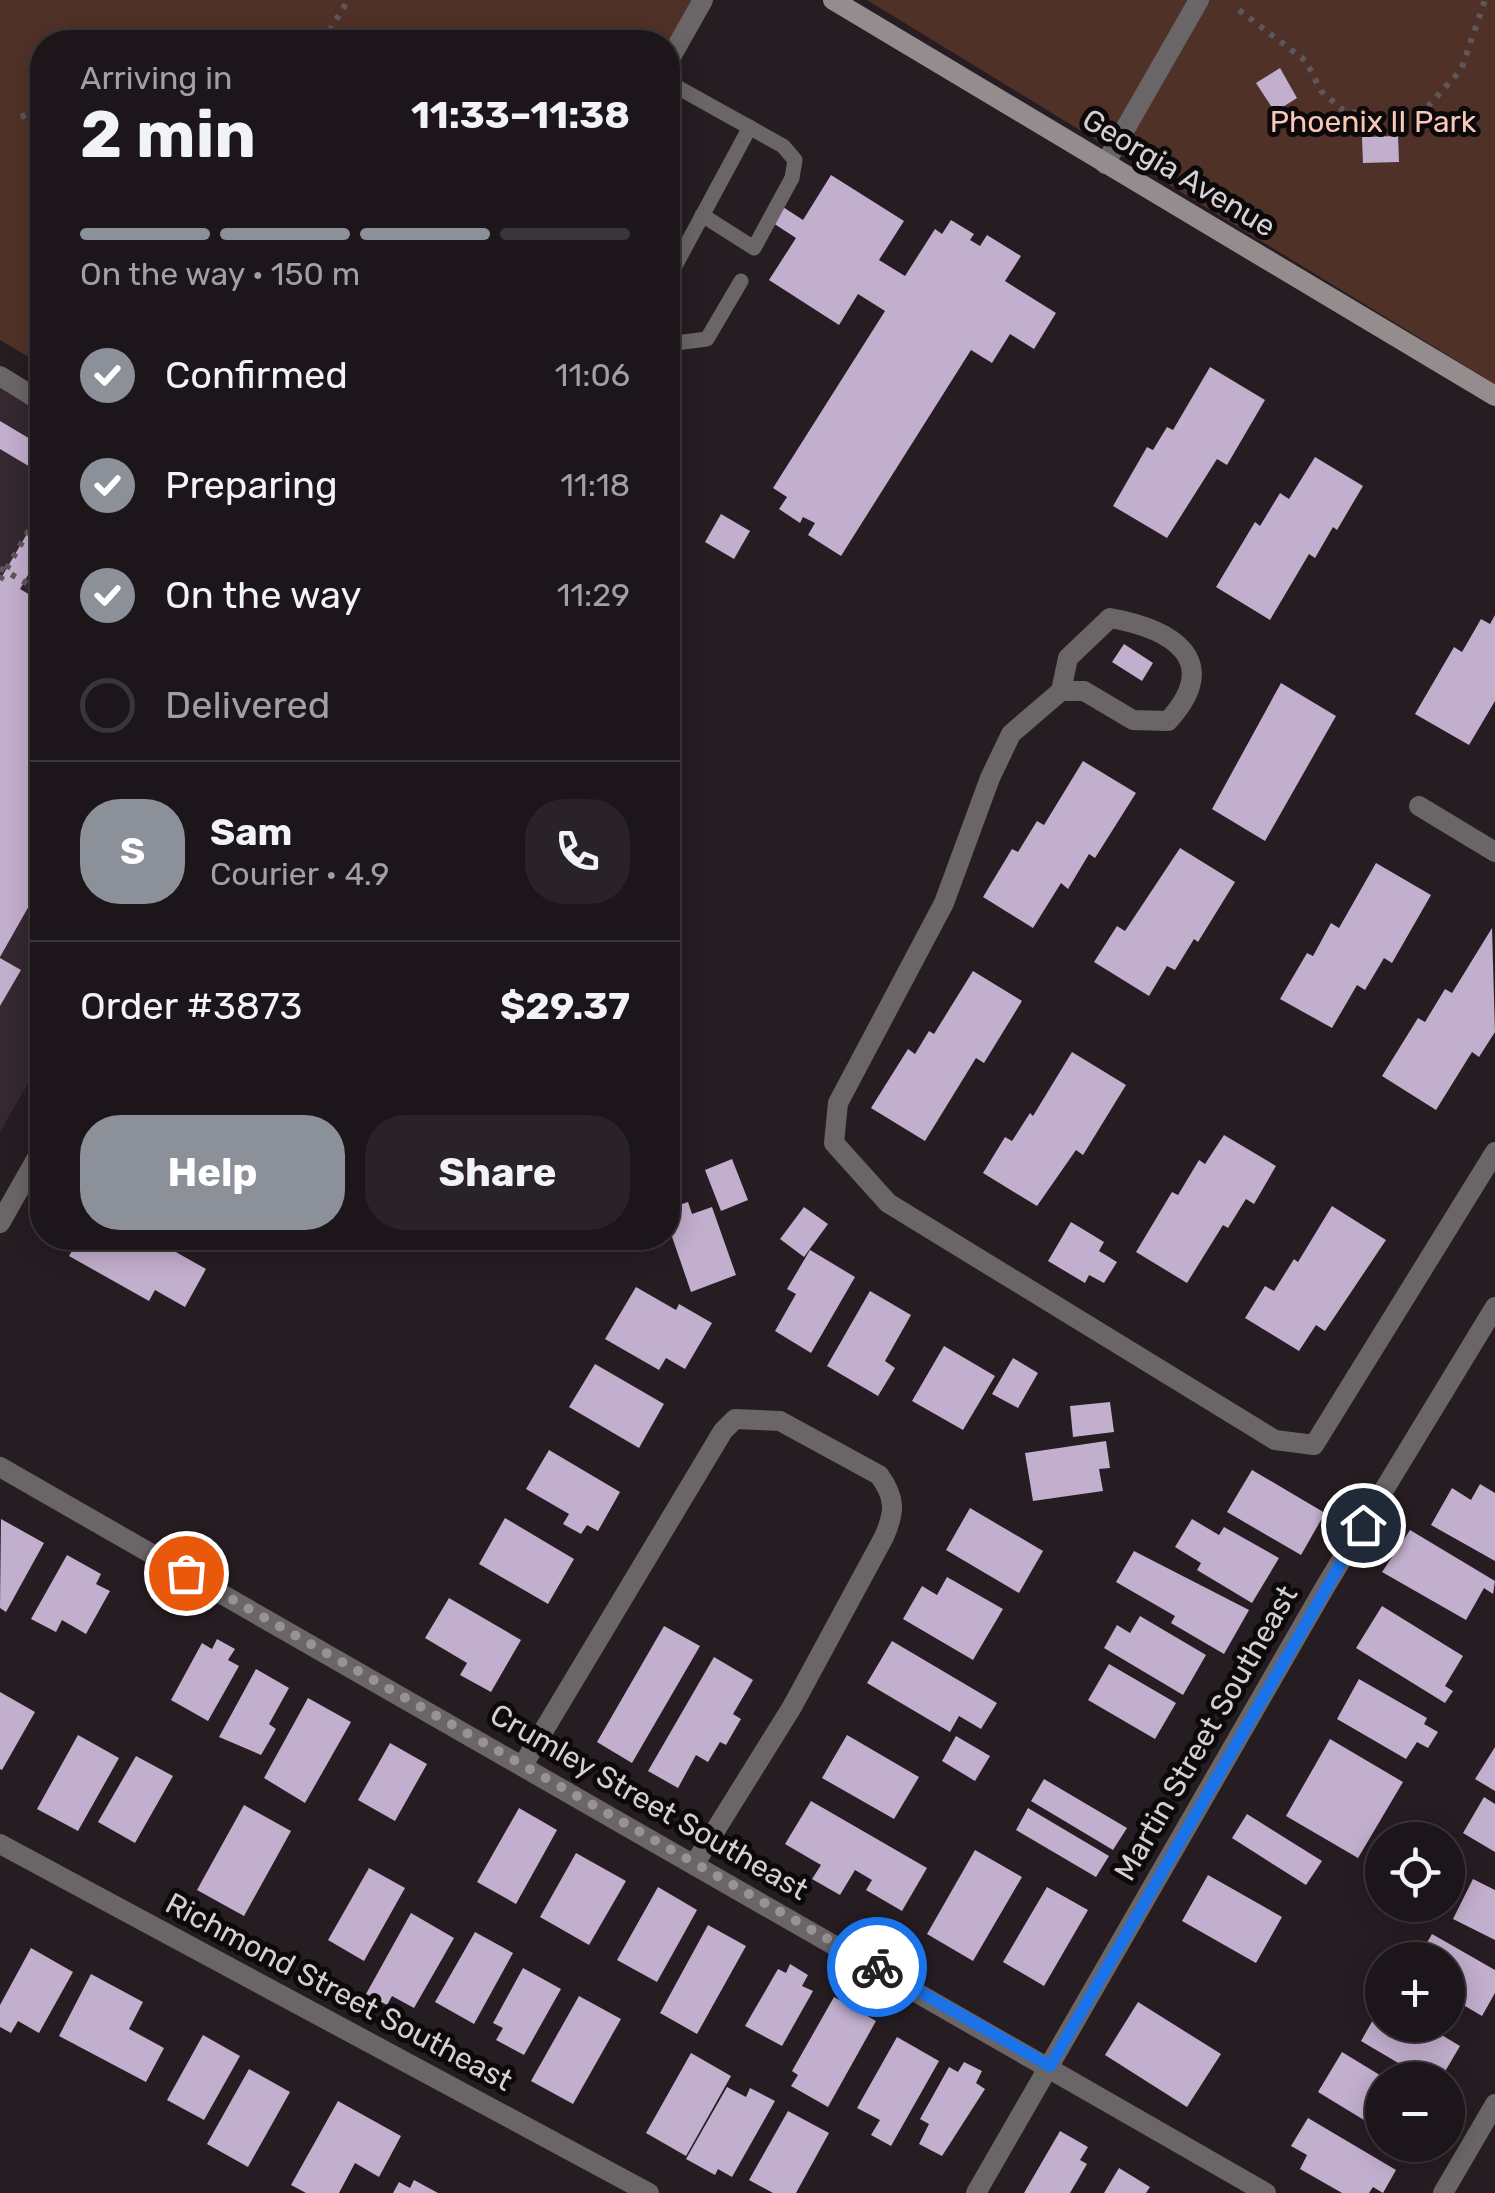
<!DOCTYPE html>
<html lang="en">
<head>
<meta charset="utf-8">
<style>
  :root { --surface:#1c161a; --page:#292327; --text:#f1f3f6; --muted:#a09fa2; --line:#3a3539; --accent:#8c9099 }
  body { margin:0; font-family:Rubik,sans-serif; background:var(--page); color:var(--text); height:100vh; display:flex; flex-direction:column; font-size:38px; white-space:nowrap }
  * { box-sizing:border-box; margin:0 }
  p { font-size:32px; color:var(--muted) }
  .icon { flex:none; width:55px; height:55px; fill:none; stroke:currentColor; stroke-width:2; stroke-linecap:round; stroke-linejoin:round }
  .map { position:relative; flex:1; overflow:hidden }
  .panel { position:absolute; left:30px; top:30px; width:650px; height:1220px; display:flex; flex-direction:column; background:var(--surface); border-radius:40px; box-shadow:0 5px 25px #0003,0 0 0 2px var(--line) }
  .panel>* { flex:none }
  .buttons { position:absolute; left:1365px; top:1822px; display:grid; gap:20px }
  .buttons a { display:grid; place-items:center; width:100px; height:100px; border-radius:50%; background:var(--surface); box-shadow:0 5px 25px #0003,0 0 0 2px var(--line); font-size:50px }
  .pin { position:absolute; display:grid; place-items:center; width:85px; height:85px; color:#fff; margin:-42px; border:5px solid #fff; border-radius:50%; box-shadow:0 2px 10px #0007 }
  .courier { position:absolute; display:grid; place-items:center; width:100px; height:100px; margin:-50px; border:8px solid #1a73e8; border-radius:50%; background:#fff; color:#222; box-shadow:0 2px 12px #0007 }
  .summary em { font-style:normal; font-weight:700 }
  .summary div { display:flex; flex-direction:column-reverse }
  .summary { display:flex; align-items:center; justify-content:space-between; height:170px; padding:0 50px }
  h1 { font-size:65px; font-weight:700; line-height:75px }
  .bar { display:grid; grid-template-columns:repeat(4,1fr); gap:15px 10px; align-content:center; height:120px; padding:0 50px }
  .bar i { height:12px; border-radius:8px; background:var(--line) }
  .bar .active { background:var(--accent) }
  .bar p { grid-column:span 4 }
  .line { display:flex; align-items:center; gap:25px; padding:0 50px; border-top:2px solid var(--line) }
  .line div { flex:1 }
  .round { display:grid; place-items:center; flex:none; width:105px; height:105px; border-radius:40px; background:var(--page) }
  ol { padding:0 50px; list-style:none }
  li { display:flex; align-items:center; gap:30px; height:110px }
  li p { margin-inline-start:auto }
  li .icon { padding:10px; border-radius:50%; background:var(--accent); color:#fff; stroke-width:4 }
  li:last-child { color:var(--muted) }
  li i { width:55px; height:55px; border:5px solid var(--line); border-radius:50% }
  .action { display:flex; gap:20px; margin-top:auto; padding:20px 50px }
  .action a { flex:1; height:115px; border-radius:40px; background:var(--accent); color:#fff; font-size:40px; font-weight:700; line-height:115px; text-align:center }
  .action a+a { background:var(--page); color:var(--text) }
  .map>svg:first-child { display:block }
  .built { fill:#352830 }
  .green { fill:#503127 }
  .building { fill:#c2aecd }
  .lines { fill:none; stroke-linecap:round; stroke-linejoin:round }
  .path { stroke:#5e565a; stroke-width:6; stroke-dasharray:5 8; stroke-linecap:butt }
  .service { stroke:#6a6566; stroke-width:15 }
  .minor { stroke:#6a6566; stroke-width:20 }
  .secondary { stroke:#958c8d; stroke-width:20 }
  .done { stroke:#989195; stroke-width:10; stroke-dasharray:0 18 }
  .route { stroke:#1a73e8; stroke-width:12 }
  .labels { text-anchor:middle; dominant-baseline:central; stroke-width:10; stroke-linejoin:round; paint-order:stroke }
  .park-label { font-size:30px; fill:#fac6b7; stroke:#0c090b }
  .street-label { font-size:30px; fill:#d5cfd3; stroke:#0c090b }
</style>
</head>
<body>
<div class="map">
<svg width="1495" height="2193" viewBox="0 0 1495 2193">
  <rect width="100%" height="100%" fill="#261d22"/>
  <path class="built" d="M0 381 42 407V1059L0 1132Z"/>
  <path class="green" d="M0 0H712L668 79V42H42V365L0 340Z
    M867 0H1495V384Z"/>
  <path class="building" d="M1280 68 1297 98 1275 112 1256 83Z
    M1398 136 1399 162 1363 163 1362 137Z
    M831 175 904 221 879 260 905 276 935 229 942 234 951 220 974 234 970 240 980 246 987 235 1021 256 1005 281 1056 313 1034 349 1010 334 992 363 971 350 841 556 808 535 815 523 803 517 800 523 779 509 787 497 773 488 885 311 858 294 839 325 769 280 796 238 773 223 783 207 803 220Z
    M1210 367 1265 400 1227 465 1217 459 1167 538 1113 506 1147 447 1153 450 1167 427 1173 430Z
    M0 421 42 446V474L0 449Z
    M1315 457 1363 486 1337 530 1333 527 1315 558 1309 554 1270 620 1216 587 1255 522 1260 526 1280 493 1289 499Z
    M42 508V550L20 589 42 602V883L0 957V580Z
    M721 514 750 531 734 559 705 542Z
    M1495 615V701L1469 745 1415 714 1454 647 1462 652 1481 619 1490 624Z
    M1124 644 1153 663 1142 681 1112 662Z
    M1281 683 1336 716 1265 841 1212 809Z
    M1083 761 1136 793 1095 858 1089 854 1068 889 1061 883 1033 928 983 897 1012 849 1018 852 1037 821 1044 825Z
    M1180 848 1235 882 1198 942 1194 939 1175 970 1167 966 1149 996 1094 962 1117 926 1125 931Z
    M1376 863 1431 895 1392 963 1384 958 1365 990 1357 985 1332 1028 1280 999 1307 953 1313 956 1331 923 1339 928Z
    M1492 928 1495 1032 1479 1057 1472 1052 1436 1110 1382 1076 1418 1018 1425 1022 1445 989 1452 993Z
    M0 958 21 970 0 1006Z
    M973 971 1022 1001 984 1063 976 1058 925 1141 871 1108 908 1049 915 1054 929 1031 934 1034Z
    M1072 1052 1126 1085 1083 1155 1076 1150 1037 1206 983 1173 1005 1137 1012 1141 1030 1113 1033 1116Z
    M1224 1135 1276 1166 1254 1204 1246 1199 1228 1228 1223 1225 1187 1283 1136 1252 1172 1192 1178 1195 1199 1160 1205 1164Z
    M732 1159 748 1200 721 1211 705 1170Z
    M688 1202 692 1214 712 1207 736 1275 691 1292 668 1225V1209Z
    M1332 1206 1386 1240 1325 1331 1316 1325 1299 1351 1245 1318 1265 1286 1274 1291 1294 1259 1298 1262Z
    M804 1207 828 1224 804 1257 780 1239Z
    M1071 1222 1104 1242 1099 1251 1117 1262 1104 1283 1089 1275 1085 1283 1048 1261Z
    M80 1238H151L206 1269 185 1307 155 1290 149 1301 69 1256Z
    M810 1250 855 1277 811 1353 775 1331 796 1294 787 1289Z
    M636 1287 676 1310 679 1304 712 1323 685 1369 666 1358 659 1370 605 1339Z
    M870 1291 911 1315 885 1361 895 1368 878 1396 827 1366Z
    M944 1346 995 1376 963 1430 912 1401Z
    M1013 1358 1038 1373 1018 1408 992 1394Z
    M595 1364 664 1404 639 1448 569 1407Z
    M1110 1402 1114 1432 1073 1437 1070 1406Z
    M1106 1441 1110 1468 1099 1469 1103 1491 1033 1501 1025 1453Z
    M549 1450 620 1492 598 1531 587 1525 581 1534 563 1524 569 1514 526 1489Z
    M1252 1470 1325 1513 1301 1555 1227 1512Z
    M1480 1484 1495 1493V1561L1431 1525 1452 1488 1471 1500Z
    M970 1508 1043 1551 1019 1593 946 1550Z
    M505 1518 574 1559 548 1604 479 1564Z
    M1 1519 44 1543 6 1612 0 1608Z
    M1192 1519 1219 1535 1224 1527 1279 1558 1252 1603 1197 1570 1201 1563 1175 1547Z
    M1410 1530 1495 1581 1493 1594 1484 1588 1466 1620 1382 1572Z
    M1134 1551 1249 1610 1224 1654 1171 1623 1175 1616 1116 1582Z
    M67 1555 101 1574 96 1584 110 1591 86 1634 62 1620 56 1632 31 1619Z
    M947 1577 1003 1609 973 1660 903 1619 922 1586 937 1595Z
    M449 1598 521 1640 491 1692 460 1675 467 1663 425 1638Z
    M1382 1606 1463 1656 1445 1686 1453 1691 1445 1703 1356 1648Z
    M1140 1616 1206 1655 1183 1695 1104 1648 1117 1625 1130 1633Z
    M664 1626 700 1646 632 1763 597 1742Z
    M217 1639 235 1649 228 1660 239 1666 208 1721 171 1700 202 1643 212 1649Z
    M892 1641 997 1703 981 1729 959 1716 950 1732 867 1683Z
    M714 1657 753 1680 733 1714 741 1719 726 1745 720 1742 708 1762 696 1755 678 1788 648 1771Z
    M1109 1664 1176 1703 1155 1739 1088 1700Z
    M256 1669 289 1688 269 1724 276 1729 261 1755 219 1737Z
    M1359 1679 1427 1718 1424 1724 1438 1732 1428 1748 1417 1742 1406 1759 1337 1719Z
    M0 1692 35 1712 2 1770 0 1769Z
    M308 1698 351 1722 305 1803 264 1778Z
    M78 1735 119 1758 78 1831 37 1809Z
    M847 1735 919 1777 894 1819 822 1778Z
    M956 1736 990 1756 975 1781 942 1761Z
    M1330 1739 1403 1782 1358 1858 1286 1816Z
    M390 1743 427 1764 395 1821 358 1800Z
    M1495 1747V1791L1475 1779Z
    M136 1756 173 1776 135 1843 98 1822Z
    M1044 1779 1127 1828 1113 1850 1031 1801Z
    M1484 1797 1495 1804V1852L1463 1833Z
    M811 1801 927 1868 902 1911 866 1890 872 1880 855 1870 840 1895 812 1879 821 1865 785 1844Z
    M244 1805 291 1831 244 1916 197 1890Z
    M519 1808 557 1830 516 1904 477 1882Z
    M1028 1808 1109 1856 1096 1877 1016 1830Z
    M1247 1814 1322 1861 1306 1885 1232 1838Z
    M975 1850 1022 1877 973 1961 927 1934Z
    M576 1853 626 1881 589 1945 540 1917Z
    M369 1868 405 1888 364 1961 328 1940Z
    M1208 1875 1282 1917 1256 1963 1182 1921Z
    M1473 1879 1495 1890V1940L1453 1919Z
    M658 1887 697 1910 657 1982 617 1960Z
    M1047 1887 1088 1910 1044 1986 1003 1962Z
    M411 1913 454 1938 414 2008 392 1996 387 2005 366 1994Z
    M708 1925 746 1946 697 2034 660 2013Z
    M475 1932 513 1953 474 2024 435 2002Z
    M1432 1934 1495 1970V1993L1482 2016 1448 1996V1960H1417Z
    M31 1948 73 1972 39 2033 18 2021 11 2033 0 2027V2005Z
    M790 1964 808 1975 802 1986 813 1991 782 2046 745 2026 778 1969 786 1973Z
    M523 1968 561 1989 524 2055 496 2040 503 2028 493 2023Z
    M91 1974 143 2002 129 2029 164 2048 146 2082 59 2036Z
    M579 1996 621 2019 573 2104 531 2081Z
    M834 1997 876 2021 828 2107 791 2086 798 2075 792 2071Z
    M1138 2002 1221 2054 1187 2107 1105 2055Z
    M1382 2004V2025H1425L1460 2046 1440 2080H1427L1361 2041Z
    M203 2035 240 2056 204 2120 167 2100Z
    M897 2037 939 2061 891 2146 871 2135 880 2120 857 2108Z
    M1342 2052 1388 2080H1382V2131L1318 2092Z
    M691 2053 731 2076 686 2156 646 2133Z
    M964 2062 982 2071 976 2083 985 2089 942 2156 919 2144 929 2124 920 2119 949 2067 958 2072Z
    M249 2069 290 2092 248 2167 207 2144Z
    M727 2087 746 2097 750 2088 775 2101 732 2177 718 2169 715 2175 686 2159Z
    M338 2101 401 2136 379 2177 355 2163 339 2193H306L291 2185Z
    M788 2111 829 2133 796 2193H773L749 2180Z
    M1308 2118 1396 2170 1383 2193 1373 2187 1369 2193H1342L1300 2169 1307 2155 1291 2146Z
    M1060 2131 1088 2147 1080 2160 1087 2164 1070 2193H1024Z
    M1119 2168 1150 2187 1146 2193H1104Z
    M414 2180 438 2193H393L399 2182 410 2188Z"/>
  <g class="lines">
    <path class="path" d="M1239 10 1306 61 1321 91 1343 110 1386 119 1429 105 1461 70 1485 0
      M323 42 348 0
      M21 117 42 108
      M0 568 42 592
      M0 580 42 508
      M40 889 42 890"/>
    <path class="service" d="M668 82 783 146 795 160 792 178 754 248 702 215
      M668 279 750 127
      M668 344 707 339 741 281"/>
    <path class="minor" d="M668 62 703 0
      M1105 164 1199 0
      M0 376 42 402
      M1061 691H1084L1133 720 1168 721C1224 660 1172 629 1110 618L1068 658 1061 691 1011 734 990 778 944 903 838 1103 834 1143 888 1203 1275 1440 1314 1445 1495 1152
      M1419 806 1495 852
      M0 1223 42 1149
      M0 1467 1266 2193
      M523 1765 723 1431 735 1419 780 1421 879 1475C896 1498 895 1512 884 1537L792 1707 695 1863
      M0 1844 649 2193
      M976 2193 1325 1587 1495 1307
      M1443 2193 1495 2104"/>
    <path class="secondary" d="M833 0 1495 396"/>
  </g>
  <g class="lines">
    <path class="done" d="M186 1573 877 1967"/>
    <path class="route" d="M877 1967 1050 2066 1363 1525"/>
  </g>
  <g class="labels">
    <g class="park-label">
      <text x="1373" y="122">Phoenix II Park</text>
    </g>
    <g class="street-label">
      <text transform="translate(1179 173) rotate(31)">Georgia Avenue</text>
      <text transform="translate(1206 1733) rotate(-60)">Martin Street Southeast</text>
      <text transform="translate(649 1802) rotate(30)">Crumley Street Southeast</text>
      <text transform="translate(339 1992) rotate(28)">Richmond Street Southeast</text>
    </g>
  </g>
</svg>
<div class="buttons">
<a><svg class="icon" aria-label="locate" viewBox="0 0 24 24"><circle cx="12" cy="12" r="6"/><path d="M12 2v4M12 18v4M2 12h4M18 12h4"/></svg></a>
<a>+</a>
<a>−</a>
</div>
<div class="pin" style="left:186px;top:1573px;background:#ea580c"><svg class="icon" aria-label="bag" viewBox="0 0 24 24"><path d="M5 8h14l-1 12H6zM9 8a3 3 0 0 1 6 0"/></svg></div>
<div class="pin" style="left:1363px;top:1525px;background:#1f2937"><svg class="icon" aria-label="home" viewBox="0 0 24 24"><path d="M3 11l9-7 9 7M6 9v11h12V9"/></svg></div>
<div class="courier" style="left:877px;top:1967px"><svg class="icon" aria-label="bike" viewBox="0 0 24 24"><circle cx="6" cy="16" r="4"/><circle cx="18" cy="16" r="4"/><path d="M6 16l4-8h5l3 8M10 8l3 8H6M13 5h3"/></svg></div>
<section class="panel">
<div class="summary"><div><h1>2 min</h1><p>Arriving in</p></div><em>11:33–11:38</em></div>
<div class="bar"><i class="active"></i><i class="active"></i><i class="active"></i><i></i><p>On the way · 150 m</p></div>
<ol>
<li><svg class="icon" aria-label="check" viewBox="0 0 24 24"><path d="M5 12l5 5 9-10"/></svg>Confirmed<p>11:06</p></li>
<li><svg class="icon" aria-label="check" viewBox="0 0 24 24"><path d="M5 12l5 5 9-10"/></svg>Preparing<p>11:18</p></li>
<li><svg class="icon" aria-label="check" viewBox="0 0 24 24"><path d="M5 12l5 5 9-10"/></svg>On the way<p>11:29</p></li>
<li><i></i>Delivered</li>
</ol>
<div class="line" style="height:180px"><b class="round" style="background:var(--accent);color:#fff">S</b><div><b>Sam</b><p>Courier · 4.9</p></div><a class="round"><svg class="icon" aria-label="phone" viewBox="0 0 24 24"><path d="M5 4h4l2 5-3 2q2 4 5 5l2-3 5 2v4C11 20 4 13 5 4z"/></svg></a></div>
<div class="line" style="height:130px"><div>Order #3873</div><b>$29.37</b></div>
<div class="action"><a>Help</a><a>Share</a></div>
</section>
</div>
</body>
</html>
